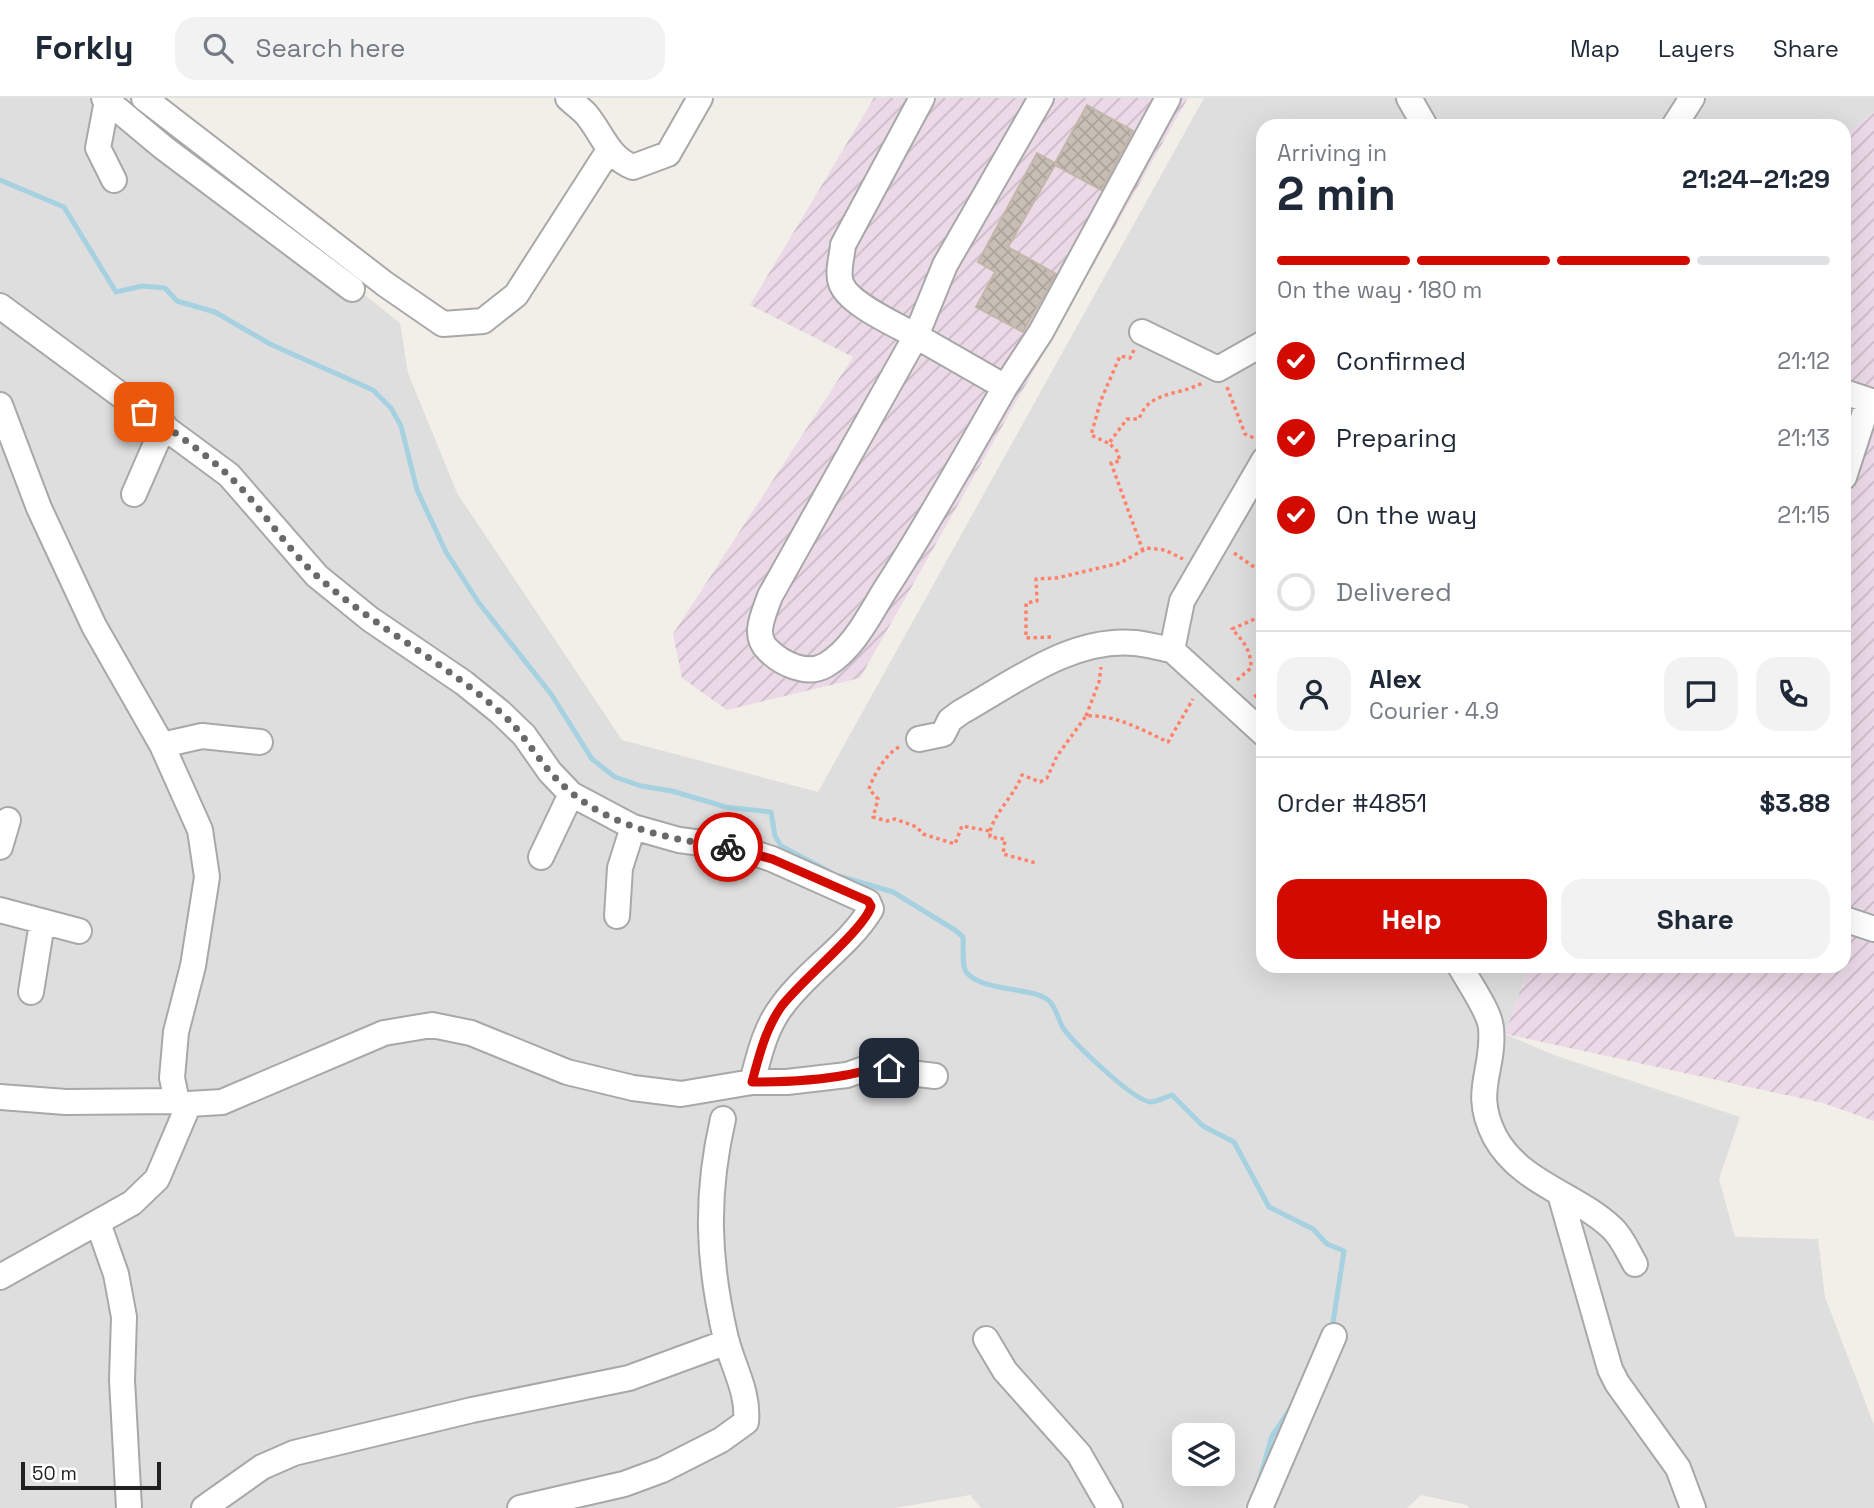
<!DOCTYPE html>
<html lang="en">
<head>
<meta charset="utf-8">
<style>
  :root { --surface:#fff; --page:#f2f2f3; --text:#1f2937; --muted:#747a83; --line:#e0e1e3; --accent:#d20a00 }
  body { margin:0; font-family:"Space Grotesk",sans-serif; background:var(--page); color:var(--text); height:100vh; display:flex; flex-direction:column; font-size:26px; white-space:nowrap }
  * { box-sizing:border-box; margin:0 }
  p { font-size:23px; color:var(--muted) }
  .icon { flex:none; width:38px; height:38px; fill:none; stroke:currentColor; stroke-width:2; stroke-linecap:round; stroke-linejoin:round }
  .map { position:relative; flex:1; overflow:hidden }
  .drawer { position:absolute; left:1256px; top:21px; width:595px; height:854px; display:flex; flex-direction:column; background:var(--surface); border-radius:21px; box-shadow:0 7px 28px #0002 }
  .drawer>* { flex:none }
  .tools { position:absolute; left:1172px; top:1325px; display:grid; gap:14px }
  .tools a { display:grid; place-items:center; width:63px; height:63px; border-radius:14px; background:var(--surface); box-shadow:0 7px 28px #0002; font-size:35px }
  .scale { position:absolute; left:21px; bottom:18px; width:140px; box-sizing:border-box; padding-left:7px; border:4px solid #212121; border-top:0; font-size:19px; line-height:24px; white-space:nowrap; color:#212121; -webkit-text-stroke:5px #fff; paint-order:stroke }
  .pin { position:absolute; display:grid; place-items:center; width:60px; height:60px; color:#fff; margin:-30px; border-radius:14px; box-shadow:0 4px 10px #0006 }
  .courier { position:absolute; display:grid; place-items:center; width:70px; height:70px; margin:-35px; border:5px solid #d20a00; border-radius:50%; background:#fff; color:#222; box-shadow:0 2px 9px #0007 }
  .head em { font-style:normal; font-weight:800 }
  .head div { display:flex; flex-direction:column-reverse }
  .head { display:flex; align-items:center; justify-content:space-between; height:119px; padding:0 21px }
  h1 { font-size:46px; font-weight:800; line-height:52px }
  .bar { display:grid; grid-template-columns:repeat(4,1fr); gap:10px 7px; align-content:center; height:84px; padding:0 21px }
  .bar i { height:9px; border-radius:5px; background:var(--line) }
  .bar .selected { background:var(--accent) }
  .bar p { grid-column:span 4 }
  .line { display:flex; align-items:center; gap:18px; padding:0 21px; border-top:2px solid var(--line) }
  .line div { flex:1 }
  .round { display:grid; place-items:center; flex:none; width:74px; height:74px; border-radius:21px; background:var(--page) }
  ol { padding:0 21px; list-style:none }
  li { display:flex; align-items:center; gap:21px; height:77px }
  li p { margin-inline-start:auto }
  li .icon { padding:7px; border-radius:50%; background:var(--accent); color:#fff; stroke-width:4 }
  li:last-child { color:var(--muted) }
  li i { width:38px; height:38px; border:4px solid var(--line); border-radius:50% }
  .cta { display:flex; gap:14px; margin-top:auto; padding:14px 21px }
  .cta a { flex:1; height:80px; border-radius:21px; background:var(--accent); color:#fff; font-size:28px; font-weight:800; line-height:80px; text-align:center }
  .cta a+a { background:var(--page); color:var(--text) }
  header { display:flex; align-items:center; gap:42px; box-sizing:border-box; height:98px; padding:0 35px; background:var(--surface); border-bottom:2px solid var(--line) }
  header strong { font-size:33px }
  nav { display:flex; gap:38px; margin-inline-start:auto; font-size:24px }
  .search { width:490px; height:63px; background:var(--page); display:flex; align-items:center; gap:18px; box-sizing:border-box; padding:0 24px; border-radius:21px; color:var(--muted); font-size:26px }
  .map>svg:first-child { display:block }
  .residential { fill:#dfdede; fill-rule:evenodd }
  .industrial { fill:url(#industrial-furrows) }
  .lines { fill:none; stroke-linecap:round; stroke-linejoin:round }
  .stream { stroke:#a6d1e1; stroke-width:5 }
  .building { fill:url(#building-cross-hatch); stroke:#c4b6a9; stroke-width:2 }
  .minor-casing { stroke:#a8a8a8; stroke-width:28 }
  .path { stroke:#ff826b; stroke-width:3.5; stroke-dasharray:3.5 3.5; stroke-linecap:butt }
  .minor { stroke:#fff; stroke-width:24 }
  .done { stroke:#6a6967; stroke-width:7; stroke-dasharray:0 12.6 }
  .route { stroke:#d20a00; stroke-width:9 }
</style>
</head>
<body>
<header>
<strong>Forkly</strong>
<div class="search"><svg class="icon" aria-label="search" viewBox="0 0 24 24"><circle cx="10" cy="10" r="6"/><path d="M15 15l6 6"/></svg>Search here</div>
<nav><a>Map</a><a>Layers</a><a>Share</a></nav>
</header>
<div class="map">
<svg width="1874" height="1410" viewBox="0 0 1874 1410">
  <defs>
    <pattern id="industrial-furrows" width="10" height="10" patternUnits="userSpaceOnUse" patternTransform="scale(1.75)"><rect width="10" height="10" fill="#ebd9e7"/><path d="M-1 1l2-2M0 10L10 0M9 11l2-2" fill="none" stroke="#c9bac6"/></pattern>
    <pattern id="building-cross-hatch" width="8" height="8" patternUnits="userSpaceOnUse" patternTransform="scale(1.75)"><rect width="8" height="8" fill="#c7beb6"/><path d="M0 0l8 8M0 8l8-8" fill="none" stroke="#aba39c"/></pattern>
  </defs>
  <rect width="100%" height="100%" fill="#f2efe8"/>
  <path class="residential" d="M0 0H116L400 225 408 275 457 395 622 642 818 694 1204 0H1874V14L1845 37 1844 28H1264V868H1529L1505 936 1554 957 1740 1019 1719 1081 1735 1139 1818 1141 1825 1199 1874 1327V1410H1469L1467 1407 1421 1397 1407 1410H981L970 1397 895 1410H0ZM1185 1337H1223V1376H1185Z"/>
  <path class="industrial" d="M874 0H1188L860 580 727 612 682 580 673 536 853 259 750 207Z
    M1874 14V1023L1823 1005 1505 936 1529 868H1844V37Z"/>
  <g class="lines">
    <path class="stream" d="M0 82 64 109 116 194 142 188 165 190 177 203 215 214 270 246 373 292 391 310 401 328 417 392 446 454 479 505 551 596 592 661 615 679 641 688 672 693 726 709 771 714 775 738 781 748 830 774
      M839 778 893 794 955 832 963 839C964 849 961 869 967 875 984 894 1032 889 1048 902 1056 908 1058 921 1063 930 1074 945 1135 1005 1152 1004 1158 1003 1166 999 1172 997L1203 1028 1234 1044 1269 1109 1313 1131 1327 1146 1344 1153 1332 1231
      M1259 1383 1272 1338 1291 1310"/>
  </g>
  <path class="building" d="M1087 7 1133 33 1101 92 1055 67 1008 149 1056 176 1023 234 976 209 995 174 978 164 1037 55 1055 65Z"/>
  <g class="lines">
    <g class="minor-casing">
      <path id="minor" d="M104 0 164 50 352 191
        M144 0 385 186 443 226 483 223 516 197 609 52
        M568 0C573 5 580 10 585 15 602 34 607 59 633 69L668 56 700 0
        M922 0 843 147C842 159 837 174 841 185 848 206 897 227 916 238L770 498C764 516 752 537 768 552 782 566 807 578 826 567 853 551 869 518 885 492 928 426 966 357 1005 289
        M1041 0 945 167 916 238 1005 289 1041 234 1168 0
        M1409 0 1425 28
        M107 3 98 50 114 82
        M1674 28 1692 0
        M0 208 229 377 317 478 370 521 464 585 500 614 524 637 550 674 571 696 633 729 679 742 739 750 772 761 868 804 871 811C849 848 807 873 782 908 765 930 759 958 752 984
        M1142 234 1218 271 1264 245
        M1844 294 1874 304
        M0 307 39 410 94 528 162 647 200 732 207 779 193 868 176 934 172 980 177 1003 189 1006 222 1004 384 935 432 927 471 935 567 974 633 990 681 996 752 984H787L847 977 867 970 935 978
        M1264 362 1182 503 1172 552 1264 636
        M1844 379 1868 305
        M134 396 164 327
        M919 641 943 636 950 622 961 614C1013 585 1071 539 1135 545 1147 546 1160 550 1172 552
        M162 647 202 638 260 644
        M0 749 8 722
        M541 759 571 696
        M0 812 79 833
        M617 818 620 770 633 729
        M1844 821 1874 831
        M1460 868C1468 883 1490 914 1491 930 1495 973 1471 993 1495 1039 1520 1085 1576 1096 1612 1130 1622 1139 1628 1154 1635 1166
        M31 894 42 825
        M0 999 66 1004 177 1003
        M1560 1096 1610 1271 1617 1285 1678 1370 1693 1410
        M98 1125 116 1176 124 1219 122 1282 129 1410
        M0 1179 132 1105 157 1081 189 1006
        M986 1241 1005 1273 1079 1356 1110 1410
        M204 1410 262 1369 294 1355 472 1312 629 1280 727 1244
        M520 1410 624 1386 662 1372 721 1342 746 1324C749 1294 733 1269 726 1241 708 1164 705 1099 723 1021
        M1260 1410 1334 1238"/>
    </g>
    <path class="path" d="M1227 289 1245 336 1259 342
      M1108 345 1091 337 1101 302 1120 258 1130 260 1134 252
      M1143 453 1111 365 1120 363 1117 353 1109 345 1127 321H1139C1149 292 1180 298 1202 285
      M1234 455 1264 476
      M1051 539 1026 540V505L1037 503 1036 481 1057 480 1120 465 1147 450 1165 452 1183 461
      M1237 582 1251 570C1251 552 1244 544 1232 531L1264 517
      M1254 599 1264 592
      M1086 618 1099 584 1101 569
      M899 649C886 656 874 676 869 691L878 701 873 719 887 723 895 721 917 729 923 736 955 746 962 728 990 733V739L1005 741 1003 756 1036 765
      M990 733C997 711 1014 698 1022 677L1040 684 1047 680 1057 658 1086 618C1115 616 1142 632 1168 644L1193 601"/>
    <use href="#minor" class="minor"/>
  </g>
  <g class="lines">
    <path class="done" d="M144 314C173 333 204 354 229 378 261 408 284 448 317 478 374 529 443 563 500 614 521 632 533 654 551 675 596 726 663 741 728 749"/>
    <path class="route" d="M728 749 772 761 868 803 871 808C866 830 798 885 781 909 765 932 759 958 752 984 783 984 815 983 846 977 861 974 872 970 889 970"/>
  </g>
</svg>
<div class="tools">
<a><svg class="icon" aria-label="layers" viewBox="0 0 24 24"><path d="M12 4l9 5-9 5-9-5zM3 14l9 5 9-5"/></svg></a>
</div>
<div class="scale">50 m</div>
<div class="pin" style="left:144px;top:314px;background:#ea580c"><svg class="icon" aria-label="bag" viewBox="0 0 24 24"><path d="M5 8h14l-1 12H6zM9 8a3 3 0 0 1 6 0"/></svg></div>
<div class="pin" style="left:889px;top:970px;background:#1f2937"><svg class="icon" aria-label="home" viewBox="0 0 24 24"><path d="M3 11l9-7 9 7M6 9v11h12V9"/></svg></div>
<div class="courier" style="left:728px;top:749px"><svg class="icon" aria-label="bike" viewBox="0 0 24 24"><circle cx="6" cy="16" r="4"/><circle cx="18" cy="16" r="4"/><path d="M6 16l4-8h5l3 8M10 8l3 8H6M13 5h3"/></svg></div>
<section class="drawer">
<div class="head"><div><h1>2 min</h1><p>Arriving in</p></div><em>21:24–21:29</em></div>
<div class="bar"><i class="selected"></i><i class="selected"></i><i class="selected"></i><i></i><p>On the way · 180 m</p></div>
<ol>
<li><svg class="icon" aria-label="check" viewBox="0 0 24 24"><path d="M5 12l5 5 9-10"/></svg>Confirmed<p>21:12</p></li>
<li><svg class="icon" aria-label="check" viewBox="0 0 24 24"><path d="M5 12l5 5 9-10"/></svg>Preparing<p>21:13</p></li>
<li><svg class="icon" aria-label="check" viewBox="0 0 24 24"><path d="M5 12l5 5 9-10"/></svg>On the way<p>21:15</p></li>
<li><i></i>Delivered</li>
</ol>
<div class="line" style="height:126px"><a class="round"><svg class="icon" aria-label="person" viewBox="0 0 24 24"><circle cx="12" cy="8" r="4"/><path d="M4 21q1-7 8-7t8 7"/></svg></a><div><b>Alex</b><p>Courier · 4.9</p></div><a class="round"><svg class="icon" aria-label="chat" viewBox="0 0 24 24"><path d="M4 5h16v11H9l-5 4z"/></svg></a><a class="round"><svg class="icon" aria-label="phone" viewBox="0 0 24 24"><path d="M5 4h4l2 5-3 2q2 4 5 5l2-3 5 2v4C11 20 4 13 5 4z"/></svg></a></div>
<div class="line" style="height:91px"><div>Order #4851</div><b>$3.88</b></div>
<div class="cta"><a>Help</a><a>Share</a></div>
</section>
</div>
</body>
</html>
